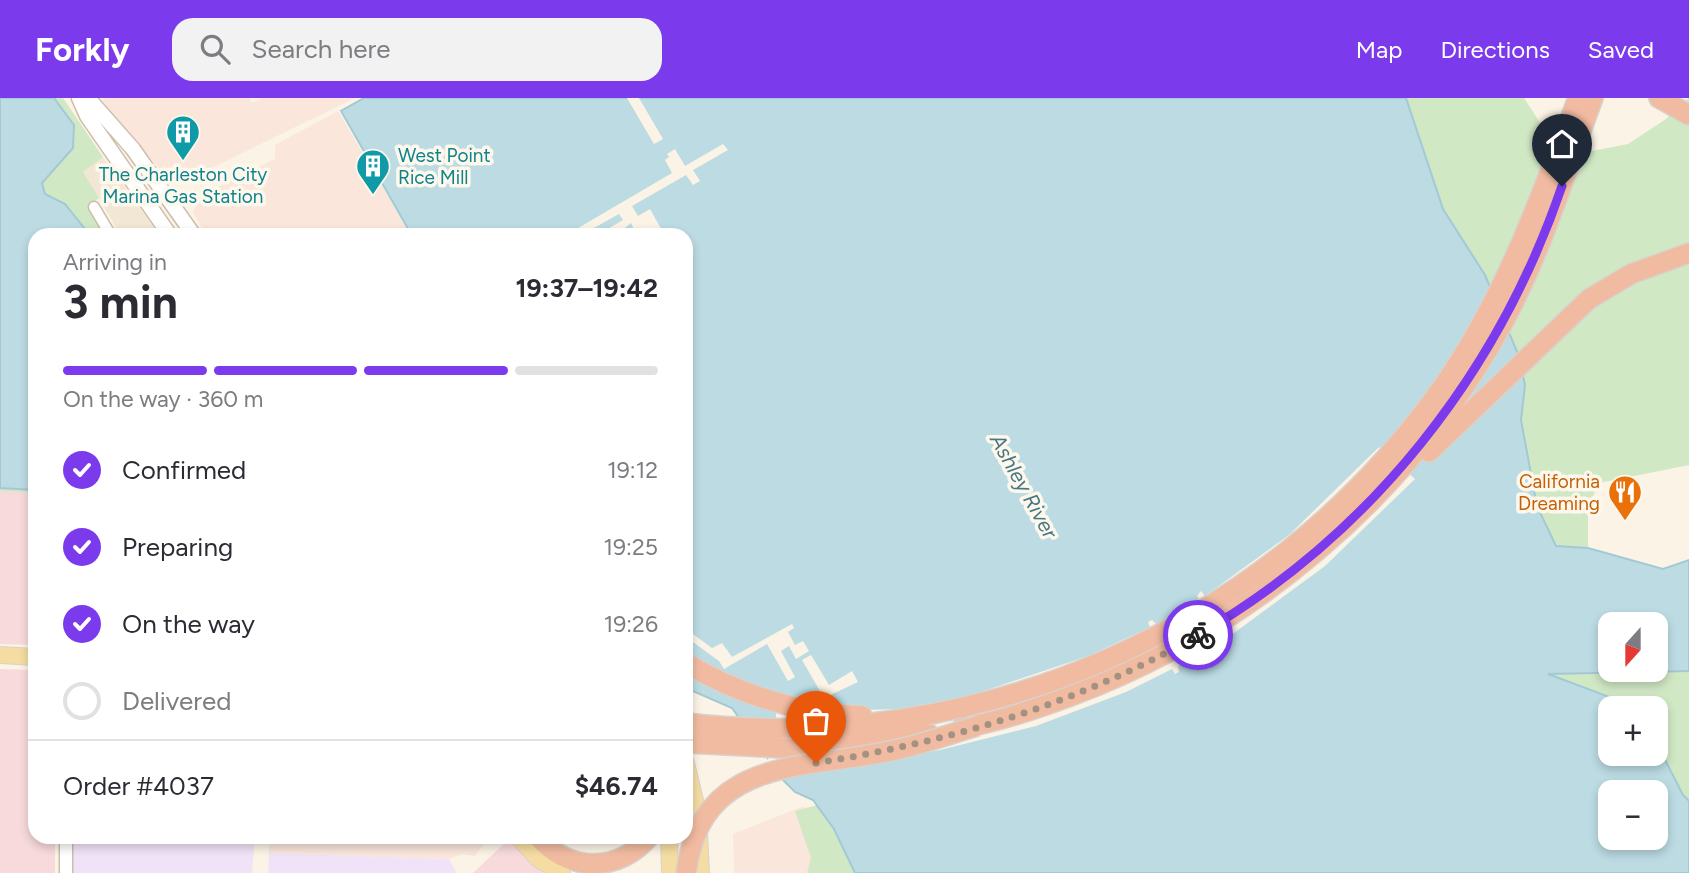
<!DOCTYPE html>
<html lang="en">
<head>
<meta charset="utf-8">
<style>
  :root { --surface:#fff; --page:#f2f2f3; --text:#2b2b33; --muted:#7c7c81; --line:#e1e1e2; --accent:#7c3aed }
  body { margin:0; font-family:Figtree,sans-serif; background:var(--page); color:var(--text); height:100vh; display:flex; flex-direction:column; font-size:26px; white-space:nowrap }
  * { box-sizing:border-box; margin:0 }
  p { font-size:23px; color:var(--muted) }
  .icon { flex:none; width:38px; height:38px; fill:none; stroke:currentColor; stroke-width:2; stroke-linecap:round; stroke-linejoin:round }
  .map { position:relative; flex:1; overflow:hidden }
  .sheet { position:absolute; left:28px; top:130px; width:665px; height:616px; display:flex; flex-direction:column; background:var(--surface); border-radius:21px; box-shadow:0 4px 10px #0003 }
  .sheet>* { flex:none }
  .needle { width:46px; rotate:201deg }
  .fabs { position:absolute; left:1598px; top:514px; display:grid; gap:14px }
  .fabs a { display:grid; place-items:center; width:70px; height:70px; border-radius:14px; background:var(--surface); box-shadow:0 4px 10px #0003; font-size:35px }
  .pin { position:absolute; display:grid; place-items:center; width:60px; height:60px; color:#fff; margin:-72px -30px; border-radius:50% 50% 50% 0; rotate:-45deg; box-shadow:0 0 7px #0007 }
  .pin .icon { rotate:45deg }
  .courier { position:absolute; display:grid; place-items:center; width:70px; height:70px; margin:-35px; border:5px solid #7c3aed; border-radius:50%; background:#fff; color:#222; box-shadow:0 2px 9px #0007 }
  .summary em { font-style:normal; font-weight:700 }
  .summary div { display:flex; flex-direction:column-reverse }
  .summary { display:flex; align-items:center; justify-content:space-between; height:119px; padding:0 35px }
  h1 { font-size:46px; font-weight:700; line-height:52px }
  .bar { display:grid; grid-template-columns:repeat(4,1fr); gap:10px 7px; align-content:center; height:84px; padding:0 35px }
  .bar i { height:9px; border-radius:5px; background:var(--line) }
  .bar .selected { background:var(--accent) }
  .bar p { grid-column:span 4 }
  .line { display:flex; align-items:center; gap:18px; padding:0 35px; border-top:2px solid var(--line) }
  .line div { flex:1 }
  ol { padding:0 35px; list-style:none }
  li { display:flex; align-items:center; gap:21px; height:77px }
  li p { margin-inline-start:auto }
  li .icon { padding:7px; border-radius:50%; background:var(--accent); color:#fff; stroke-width:4 }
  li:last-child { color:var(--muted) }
  li i { width:38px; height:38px; border:4px solid var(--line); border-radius:50% }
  header { display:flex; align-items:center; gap:42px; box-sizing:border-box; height:98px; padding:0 35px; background:var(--accent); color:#fff }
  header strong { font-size:33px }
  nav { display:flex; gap:38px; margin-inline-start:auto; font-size:24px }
  .search { width:490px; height:63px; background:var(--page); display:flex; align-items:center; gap:18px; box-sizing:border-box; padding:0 24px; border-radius:21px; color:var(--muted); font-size:26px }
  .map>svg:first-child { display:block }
  .residential { fill:#f2e7d5 }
  .commercial { fill:#fae6db }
  .education { fill:#f1e3f7 }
  .medical { fill:#f8dadc }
  .green { fill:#d1e8c5 }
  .water { fill:#bcdbe3; stroke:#a3c9d4; stroke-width:2; fill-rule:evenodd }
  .pier { fill:#fbf4e6 }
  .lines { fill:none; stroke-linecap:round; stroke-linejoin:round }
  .minor-casing { stroke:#ccbdad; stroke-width:13 }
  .tertiary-casing { stroke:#ccbdad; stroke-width:15 }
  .secondary-casing { stroke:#cfbdab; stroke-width:17 }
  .primary-casing { stroke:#d8d2cd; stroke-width:18 }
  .motorway-casing { stroke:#d8d2cd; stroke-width:22 }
  .minor { stroke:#fff; stroke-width:10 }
  .tertiary { stroke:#fff; stroke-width:12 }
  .secondary { stroke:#fff; stroke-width:14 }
  .primary { stroke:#f5dca3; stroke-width:16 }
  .motorway { stroke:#f1bba1; stroke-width:19 }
  .motorway-bridge-casing { stroke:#d8d2cd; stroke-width:22; stroke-linecap:butt }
  .motorway-bridge { stroke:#f1bba1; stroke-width:19 }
  .done { stroke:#a39282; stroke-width:7; stroke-dasharray:0 12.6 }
  .route { stroke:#7c3aed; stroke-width:9 }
  .labels { text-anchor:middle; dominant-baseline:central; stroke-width:7; stroke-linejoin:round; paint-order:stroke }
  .culture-label { font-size:19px; fill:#0d838f; stroke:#fef8ec; text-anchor:start }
  .food-label { font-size:19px; fill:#c56008; stroke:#fef8ec; text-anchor:end }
  .water-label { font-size:21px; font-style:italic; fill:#477685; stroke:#fef8ec }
</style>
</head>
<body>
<header>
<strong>Forkly</strong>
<div class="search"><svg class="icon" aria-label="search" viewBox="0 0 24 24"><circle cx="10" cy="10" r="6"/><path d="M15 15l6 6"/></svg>Search here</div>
<nav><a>Map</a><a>Directions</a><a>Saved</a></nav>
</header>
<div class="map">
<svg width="1689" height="775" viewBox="0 0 1689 775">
  <rect width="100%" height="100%" fill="#fbf4e6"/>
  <path class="residential" d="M103 59 159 136H120L83 74Z"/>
  <path class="commercial" d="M106 0H249L252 5 263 0H355L179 86 167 80 102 2Z
    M338 13 410 136H206L193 115 201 97 275 61V47Z
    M804 708 832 775H734L733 736Z
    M269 739H489L475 758 462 756 449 761 269 755Z"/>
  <path class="education" d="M73 739H255L252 775H73Z
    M269 755 449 761 457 775H268Z"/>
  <path class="medical" d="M0 393 35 395V547L0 546Z
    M0 571 35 572V738L55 739V775H0Z
    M512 738 551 775H473Z"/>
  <path class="green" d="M0 0H63L103 59 83 74 99 100 89 108 106 136H35V395L0 393Z
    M1406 0H1524L1546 34 1592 53 1628 46 1666 21 1689 0V367L1599 385 1588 409V450L1556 448 1537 408 1521 322 1525 287 1485 177 1443 111Z
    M1689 573V703L1683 697 1656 644V611H1625L1615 601 1546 576Z
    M817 707 834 731 855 775H807L811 760 795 713Z"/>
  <path class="water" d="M0 0H54L74 27 73 50 42 85 45 96 65 106 89 136H35V392L0 390Z
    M364 0H1406L1443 111 1485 177 1518 256 1525 287 1521 322 1537 408 1556 448 1588 450 1663 471 1689 462V573L1548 576 1615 601 1625 611H1610V656H1656L1657 646 1683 697 1689 703V775H855L834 731 813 702 795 694 784 683 732 610 686 590V136H411L341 13ZM1610 527H1656V572H1610ZM1610 695H1656V740H1610Z"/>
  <path class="pier" d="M627 0H639L663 41 654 46Z
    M723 46 728 52 693 72 700 83 693 87 686 77 632 108 638 118 650 111 664 136H630L634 131 631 125 617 136H599L623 122 619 116 583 136H568L672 75 665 62 669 59 667 56 675 51 685 68Z
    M1379 349 1415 381 1325 468 1230 538 1232 541 1228 544 1226 541 1178 568 1179 574 1175 576 1172 571 1126 594 1036 628 940 652 790 677 776 663H768L769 620H776V614L901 611 972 597 1088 558 1150 529 1148 524 1152 522 1156 526 1176 515 1199 501 1197 498 1201 493 1205 498 1289 437Z
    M792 526 794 530 788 534 795 547 803 543 809 553 796 561 789 548 781 553 795 579 788 583 767 546 724 571 719 563 686 539V531L712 550 722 545 732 559Z
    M811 557 829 587 852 573 858 584 824 600 802 562Z"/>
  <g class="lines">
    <g class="minor-casing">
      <path id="minor" d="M94 109 110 136"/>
    </g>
    <g class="tertiary-casing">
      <path id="tertiary" d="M66 738V775"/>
    </g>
    <g class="secondary-casing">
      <path id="secondary" d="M79 0 87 18 169 136
        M88 0 133 51 193 136"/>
    </g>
    <g class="primary-casing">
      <path id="primary" d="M0 557 35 559
        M686 665 698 715 701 775
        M517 738 538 761 562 775
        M669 738 670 775"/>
    </g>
    <g class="motorway-casing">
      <path id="motorway" d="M1659 0 1689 17
        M1429 354 1589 201 1631 176 1689 155
        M686 565C741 598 798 615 862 618
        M686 625C977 659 1270 531 1441 291 1504 202 1540 101 1578 0
        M962 630C998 624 1033 612 1068 599 1251 531 1410 397 1503 225 1542 153 1565 76 1593 0
        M686 645 800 651 929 636
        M537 738C570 775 618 775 650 738"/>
    </g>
    <use href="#minor" class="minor"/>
    <use href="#tertiary" class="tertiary"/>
    <use href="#secondary" class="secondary"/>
    <use href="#primary" class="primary"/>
    <use href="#motorway" class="motorway"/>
    <g class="motorway-bridge-casing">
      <path id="motorway-bridge" d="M686 775C701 656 808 672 895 652 923 646 950 636 977 628"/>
    </g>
    <use href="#motorway-bridge" class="motorway-bridge"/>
  </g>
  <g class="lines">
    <path class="done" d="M816 665C949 644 1081 605 1198 537"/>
    <path class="route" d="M1198 537C1371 437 1498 276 1562 88"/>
  </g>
  <defs>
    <g id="building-pin" transform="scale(1.75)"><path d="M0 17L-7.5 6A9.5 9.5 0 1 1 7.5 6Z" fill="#0f9aa8" stroke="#fef8ec"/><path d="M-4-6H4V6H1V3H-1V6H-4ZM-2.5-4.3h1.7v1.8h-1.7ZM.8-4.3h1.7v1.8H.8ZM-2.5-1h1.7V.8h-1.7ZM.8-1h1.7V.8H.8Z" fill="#fff"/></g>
    <g id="restaurant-pin" transform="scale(1.75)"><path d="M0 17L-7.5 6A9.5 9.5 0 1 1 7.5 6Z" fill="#e8710a" stroke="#fef8ec"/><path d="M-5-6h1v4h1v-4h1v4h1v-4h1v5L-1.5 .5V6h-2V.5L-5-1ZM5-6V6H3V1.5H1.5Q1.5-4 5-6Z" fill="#fff"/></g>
  </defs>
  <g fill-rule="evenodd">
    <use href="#building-pin" x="183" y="34"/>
    <use href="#building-pin" x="373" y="68"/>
    <use href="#restaurant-pin" x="1625" y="394"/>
  </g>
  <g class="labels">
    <g class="culture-label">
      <text x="398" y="57">West Point<tspan x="398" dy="22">Rice Mill</tspan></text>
      <text x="183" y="76" text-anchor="middle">The Charleston City<tspan x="183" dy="22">Marina Gas Station</tspan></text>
    </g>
    <g class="food-label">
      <text x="1600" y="383">California<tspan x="1600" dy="22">Dreaming</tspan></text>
    </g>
    <g class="water-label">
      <text transform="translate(1024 388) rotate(61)">Ashley River</text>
    </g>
  </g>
</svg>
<div class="fabs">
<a><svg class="needle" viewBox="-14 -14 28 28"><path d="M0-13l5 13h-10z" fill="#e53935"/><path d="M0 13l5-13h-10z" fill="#7c7c81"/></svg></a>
<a>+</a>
<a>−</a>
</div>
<div class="pin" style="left:816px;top:665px;background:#ea580c"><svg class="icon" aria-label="bag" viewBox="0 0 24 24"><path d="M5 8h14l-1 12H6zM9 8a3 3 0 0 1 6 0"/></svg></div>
<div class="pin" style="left:1562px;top:88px;background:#1f2937"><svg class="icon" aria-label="home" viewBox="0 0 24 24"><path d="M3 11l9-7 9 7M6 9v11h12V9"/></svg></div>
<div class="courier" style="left:1198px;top:537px"><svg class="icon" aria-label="bike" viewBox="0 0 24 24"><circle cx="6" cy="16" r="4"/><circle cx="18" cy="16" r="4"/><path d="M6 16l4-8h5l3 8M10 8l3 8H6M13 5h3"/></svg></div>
<section class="sheet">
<div class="summary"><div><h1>3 min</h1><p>Arriving in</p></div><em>19:37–19:42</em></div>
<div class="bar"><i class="selected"></i><i class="selected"></i><i class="selected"></i><i></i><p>On the way · 360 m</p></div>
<ol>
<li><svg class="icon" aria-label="check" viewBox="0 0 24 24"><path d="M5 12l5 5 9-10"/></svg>Confirmed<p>19:12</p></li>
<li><svg class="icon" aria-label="check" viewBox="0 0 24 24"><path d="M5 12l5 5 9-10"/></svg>Preparing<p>19:25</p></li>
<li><svg class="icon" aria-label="check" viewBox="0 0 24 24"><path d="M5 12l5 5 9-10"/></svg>On the way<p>19:26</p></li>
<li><i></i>Delivered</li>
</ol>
<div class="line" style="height:91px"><div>Order #4037</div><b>$46.74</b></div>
</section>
</div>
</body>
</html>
